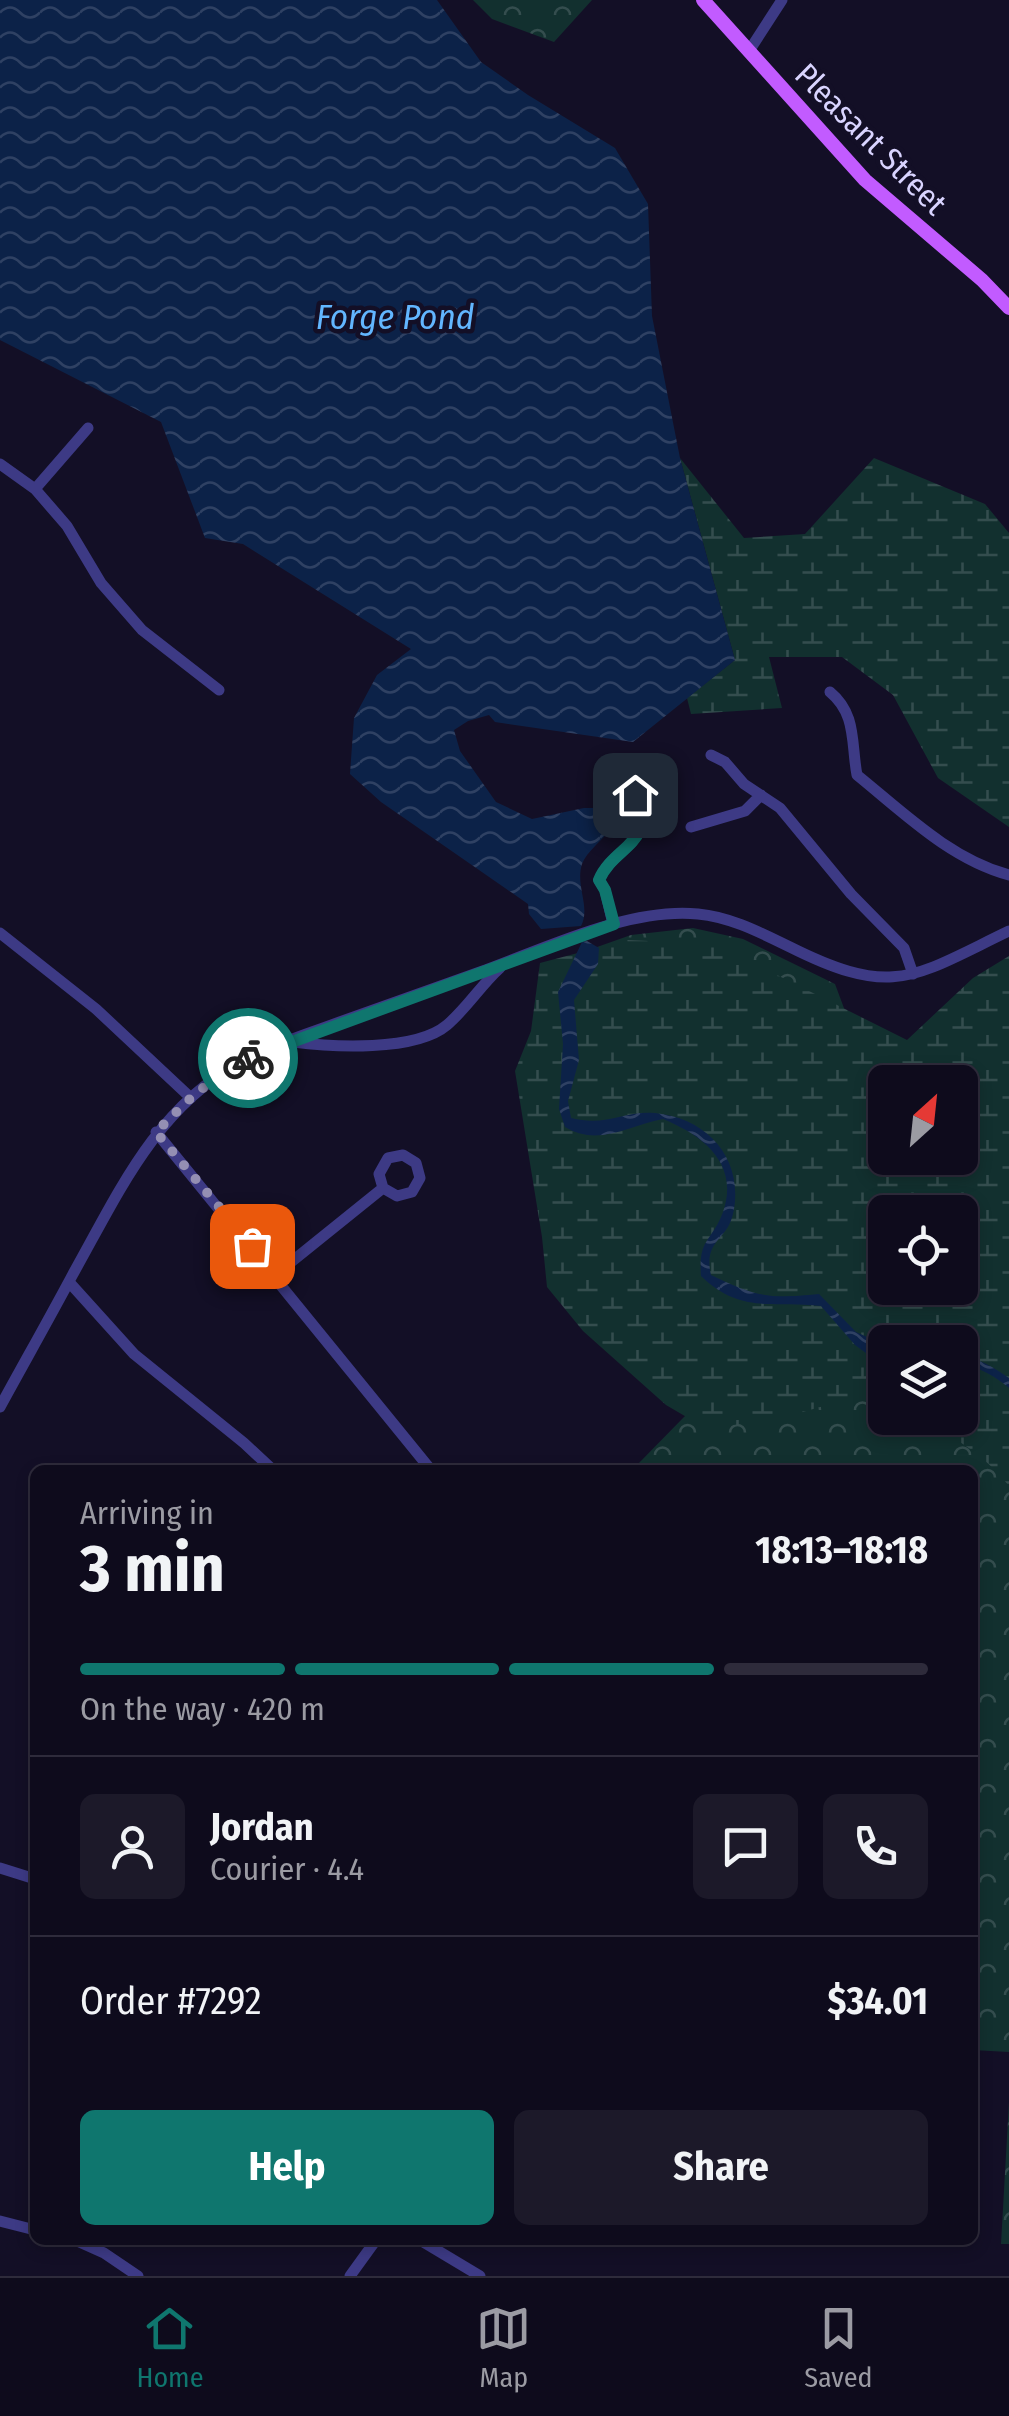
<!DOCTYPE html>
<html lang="en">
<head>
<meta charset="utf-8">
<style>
  :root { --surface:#0e0b1c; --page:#1c1929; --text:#f1f3f6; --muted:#9b9ba3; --line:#2e2b3b; --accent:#0f766e }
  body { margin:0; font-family:"Fira Sans Condensed",sans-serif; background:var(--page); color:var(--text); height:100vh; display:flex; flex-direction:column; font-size:38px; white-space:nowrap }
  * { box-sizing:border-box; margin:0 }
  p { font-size:32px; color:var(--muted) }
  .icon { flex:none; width:55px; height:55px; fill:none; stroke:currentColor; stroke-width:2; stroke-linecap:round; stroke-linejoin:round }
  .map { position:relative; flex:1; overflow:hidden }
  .drawer { position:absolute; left:30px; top:1465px; width:948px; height:780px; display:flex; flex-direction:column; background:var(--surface); border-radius:15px; box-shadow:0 5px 15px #0003,0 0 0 2px var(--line) }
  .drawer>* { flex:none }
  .needle { width:65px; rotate:27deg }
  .buttons { position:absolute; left:868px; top:1065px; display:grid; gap:20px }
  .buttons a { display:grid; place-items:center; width:110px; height:110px; border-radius:15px; background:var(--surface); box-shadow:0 5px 15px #0003,0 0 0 2px var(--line); font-size:50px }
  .pin { position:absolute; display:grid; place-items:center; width:85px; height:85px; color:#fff; margin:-42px; border-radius:20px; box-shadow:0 5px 15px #0006 }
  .courier { position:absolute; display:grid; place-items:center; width:100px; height:100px; margin:-50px; border:8px solid #0f766e; border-radius:50%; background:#fff; color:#222; box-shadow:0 2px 12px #0007 }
  .headline em { font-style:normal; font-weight:700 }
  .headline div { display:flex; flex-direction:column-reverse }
  .headline { display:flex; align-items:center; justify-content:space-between; height:170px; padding:0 50px }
  h1 { font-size:65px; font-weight:700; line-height:75px }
  .bar { display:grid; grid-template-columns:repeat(4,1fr); gap:15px 10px; align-content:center; height:120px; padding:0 50px }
  .bar i { height:12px; border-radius:8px; background:var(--line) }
  .bar .on { background:var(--accent) }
  .bar p { grid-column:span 4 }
  .line { display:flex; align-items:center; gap:25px; padding:0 50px; border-top:2px solid var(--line) }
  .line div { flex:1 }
  .round { display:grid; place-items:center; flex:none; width:105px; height:105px; border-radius:15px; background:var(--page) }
  .action { display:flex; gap:20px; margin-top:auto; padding:20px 50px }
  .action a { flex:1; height:115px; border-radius:15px; background:var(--accent); color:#fff; font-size:40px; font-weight:700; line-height:115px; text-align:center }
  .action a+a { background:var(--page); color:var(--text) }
  .tabs { display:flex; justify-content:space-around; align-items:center; height:140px; border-top:2px solid var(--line); background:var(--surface); font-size:28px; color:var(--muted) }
  .tabs a { display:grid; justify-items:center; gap:5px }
  .tabs .on { color:var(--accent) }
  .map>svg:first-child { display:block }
  .forest { fill:url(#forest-crowns); fill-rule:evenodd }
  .wetland { fill:url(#wetland-marsh); fill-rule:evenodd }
  .water { fill:url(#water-waves) }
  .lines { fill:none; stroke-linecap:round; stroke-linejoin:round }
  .minor { stroke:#3d3a85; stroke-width:11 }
  .major { stroke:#c25bff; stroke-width:14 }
  .done { stroke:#948fb3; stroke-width:10; stroke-dasharray:0 18 }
  .route { stroke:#0f766e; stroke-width:12 }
  .labels { text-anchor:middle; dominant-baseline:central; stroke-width:9; stroke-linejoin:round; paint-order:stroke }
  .street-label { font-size:32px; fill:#d9d4ff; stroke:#130f26 }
  .water-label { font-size:35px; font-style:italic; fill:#62b6ff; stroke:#130f26 }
</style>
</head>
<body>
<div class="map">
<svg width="1009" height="2276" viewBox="0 0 1009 2276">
  <defs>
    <pattern id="forest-crowns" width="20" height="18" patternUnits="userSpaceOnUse" patternTransform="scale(2.5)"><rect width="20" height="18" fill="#12302f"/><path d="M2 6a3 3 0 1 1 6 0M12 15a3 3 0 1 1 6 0" fill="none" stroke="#344d4e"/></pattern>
    <pattern id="wetland-marsh" width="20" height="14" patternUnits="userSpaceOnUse" patternTransform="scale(2.5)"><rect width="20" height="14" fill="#12302f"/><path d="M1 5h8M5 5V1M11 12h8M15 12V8" fill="none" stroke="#344d4e"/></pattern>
    <pattern id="water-waves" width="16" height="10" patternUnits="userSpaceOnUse" patternTransform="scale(2.5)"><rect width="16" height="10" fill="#0c2248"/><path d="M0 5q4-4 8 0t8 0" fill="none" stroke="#2f4163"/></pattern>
  </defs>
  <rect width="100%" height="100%" fill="#130f26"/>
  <path class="forest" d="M473 0H592L554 42 492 19Z
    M693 928 743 939 835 984 851 1027 885 1082V1158H960L1009 1129V2052L973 2050 972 1470H640L639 1463 684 1417 773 1337 583 952 631 935ZM885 1212H960V1288H885ZM885 1342H960V1418H885Z
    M1009 2102V2244H1001Z"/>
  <path class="wetland" d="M680 458 744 538 805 534 874 458 985 504 1009 533V827L938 778 893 695 842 657H769L782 708 691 714 687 698 735 660Z
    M627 940 715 944 907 1040 973 978 1009 956V1486C985 1455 949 1432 913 1418H960V1342H885V1406L859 1396 785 1417 707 1429 666 1405 583 1331 547 1287 542 1237 515 1071 531 1031 540 963ZM885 1082H960V1158H885ZM885 1212H960V1288H885Z"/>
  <path class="water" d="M0 0H437L481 62 528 95 615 148 648 204 652 316 680 458 735 660 633 742 495 722 489 715 468 721 454 730 460 751 496 802 532 819 584 808H609L612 827C604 839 586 852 582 864 575 886 591 907 581 926L541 929 529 914 528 904 381 802 350 774 354 718 377 675 411 649 243 544 205 538 161 422 0 340Z
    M587 941 599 948 598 964 574 1000 579 1060 568 1101 571 1118C608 1127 624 1110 655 1113 708 1118 745 1160 733 1214 727 1241 703 1240 711 1275 757 1297 768 1299 819 1294L856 1332 885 1345V1367L855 1345 821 1306C773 1301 740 1314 701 1276 698 1238 712 1242 723 1212 740 1163 702 1135 663 1119 628 1126 598 1147 565 1127L559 1109 563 1044 558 992 582 942Z
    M960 1357C979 1357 994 1368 1009 1378V1388C995 1376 982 1369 964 1364L960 1368Z"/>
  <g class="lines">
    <path class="minor" d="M749 51 782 0
      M0 464 35 489 67 526 101 583 142 630 219 690
      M35 489 88 428
      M830 692C857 714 851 744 857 775 904 813 950 859 1009 875
      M711 755 725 762 744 784 780 808 851 894 904 948 913 974
      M691 827 745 811 761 795
      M613 924 605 890 599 880C614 845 658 844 635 795
      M0 933 96 1009 191 1098
      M293 1042C332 1047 415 1052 447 1025 467 1008 481 985 500 968
      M156 1132 431 1470
      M275 1275 383 1188 397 1196 412 1192 420 1178 416 1163 403 1155 388 1158 379 1174 383 1188
      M69 1282 134 1354 244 1443 273 1470
      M0 1407C24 1363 49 1319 73 1274 118 1194 155 1109 239 1063 269 1046 304 1035 337 1023 385 1006 432 989 480 972 544 949 629 907 698 914 731 917 761 933 790 947 894 999 913 977 1009 931
      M0 1868 35 1879
      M0 2221 35 2230
      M75 2240 104 2253 138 2276
      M420 2240 480 2276
      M350 2276 376 2240"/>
    <path class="major" d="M703 0 865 180 982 280 1009 308"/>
  </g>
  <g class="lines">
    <path class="done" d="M248 1058 197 1092 156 1132 252 1246"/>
    <path class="route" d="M248 1058 614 924 605 890 599 880C614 845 658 844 635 795"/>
  </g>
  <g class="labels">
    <g class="street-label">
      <text transform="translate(871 139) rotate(45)">Pleasant Street</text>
    </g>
    <g class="water-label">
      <text x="395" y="317">Forge Pond</text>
    </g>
  </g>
</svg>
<div class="buttons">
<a><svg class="needle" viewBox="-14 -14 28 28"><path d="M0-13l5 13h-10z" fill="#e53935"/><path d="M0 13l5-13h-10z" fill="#9b9ba3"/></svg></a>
<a><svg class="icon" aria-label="locate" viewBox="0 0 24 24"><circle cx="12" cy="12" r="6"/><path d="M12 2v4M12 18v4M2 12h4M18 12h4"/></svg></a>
<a><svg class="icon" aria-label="layers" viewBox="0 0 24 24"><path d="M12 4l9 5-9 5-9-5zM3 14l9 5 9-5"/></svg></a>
</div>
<div class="pin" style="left:252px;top:1246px;background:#ea580c"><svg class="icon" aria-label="bag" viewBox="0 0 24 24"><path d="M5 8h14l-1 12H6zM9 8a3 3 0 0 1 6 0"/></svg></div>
<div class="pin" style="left:635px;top:795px;background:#1f2937"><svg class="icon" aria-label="home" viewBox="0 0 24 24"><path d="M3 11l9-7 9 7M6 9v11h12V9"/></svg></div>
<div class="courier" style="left:248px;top:1058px"><svg class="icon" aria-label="bike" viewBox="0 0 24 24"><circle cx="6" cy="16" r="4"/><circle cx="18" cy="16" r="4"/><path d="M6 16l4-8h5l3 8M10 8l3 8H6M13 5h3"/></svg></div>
<section class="drawer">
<div class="headline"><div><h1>3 min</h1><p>Arriving in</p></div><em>18:13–18:18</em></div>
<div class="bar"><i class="on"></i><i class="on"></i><i class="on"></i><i></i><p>On the way · 420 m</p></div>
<div class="line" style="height:180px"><a class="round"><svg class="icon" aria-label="person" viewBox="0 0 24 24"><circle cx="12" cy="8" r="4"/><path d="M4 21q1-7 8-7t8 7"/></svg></a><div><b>Jordan</b><p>Courier · 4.4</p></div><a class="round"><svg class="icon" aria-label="chat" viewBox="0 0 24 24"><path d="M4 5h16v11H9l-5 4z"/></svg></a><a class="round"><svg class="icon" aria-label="phone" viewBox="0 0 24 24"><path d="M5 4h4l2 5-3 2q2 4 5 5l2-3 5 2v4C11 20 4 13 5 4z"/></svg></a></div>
<div class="line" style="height:130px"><div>Order #7292</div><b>$34.01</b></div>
<div class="action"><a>Help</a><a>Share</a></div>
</section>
</div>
<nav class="tabs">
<a class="on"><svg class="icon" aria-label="home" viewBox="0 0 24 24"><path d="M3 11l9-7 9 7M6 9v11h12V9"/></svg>Home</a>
<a><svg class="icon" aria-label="map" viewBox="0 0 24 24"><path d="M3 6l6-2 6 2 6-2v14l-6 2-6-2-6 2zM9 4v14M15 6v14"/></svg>Map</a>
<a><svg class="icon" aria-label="saved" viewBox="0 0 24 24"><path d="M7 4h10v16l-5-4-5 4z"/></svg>Saved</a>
</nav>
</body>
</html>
